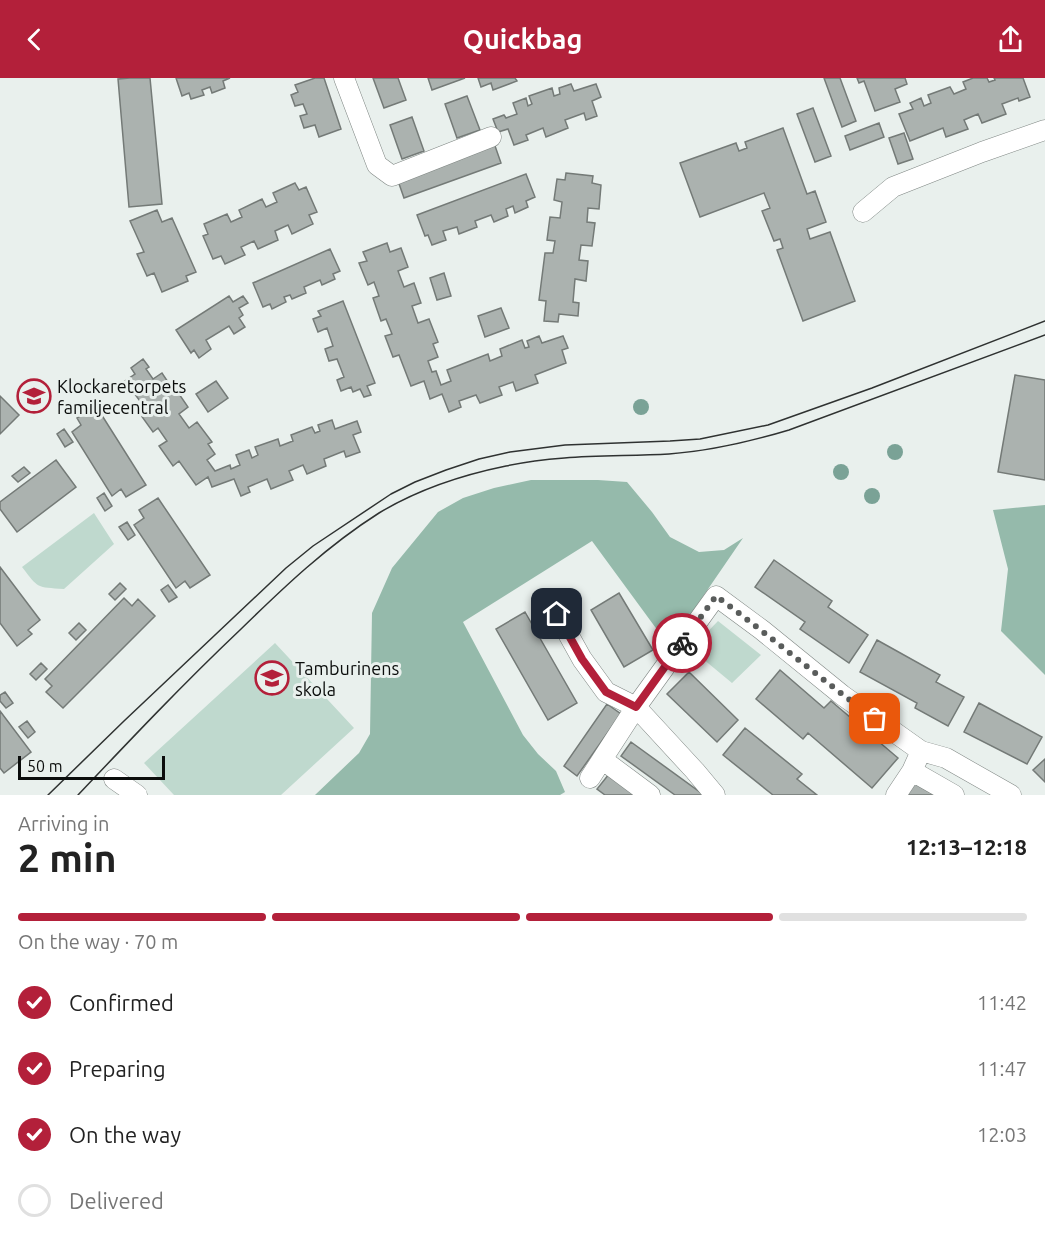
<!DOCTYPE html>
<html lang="en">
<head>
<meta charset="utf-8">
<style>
  :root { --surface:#fff; --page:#f2f2f2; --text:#222; --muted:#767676; --line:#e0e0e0; --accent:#b3203a }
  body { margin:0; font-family:Ubuntu,sans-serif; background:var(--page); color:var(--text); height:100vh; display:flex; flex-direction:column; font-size:22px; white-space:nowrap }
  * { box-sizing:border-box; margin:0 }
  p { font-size:20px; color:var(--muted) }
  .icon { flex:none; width:33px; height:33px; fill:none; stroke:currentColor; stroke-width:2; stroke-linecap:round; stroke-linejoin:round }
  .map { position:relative; height:717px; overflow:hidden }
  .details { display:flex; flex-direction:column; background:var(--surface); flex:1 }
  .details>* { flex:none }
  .scale { position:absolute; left:18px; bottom:15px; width:147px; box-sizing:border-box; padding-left:6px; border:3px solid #0b0d0c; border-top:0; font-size:16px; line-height:21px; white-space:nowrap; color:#0b0d0c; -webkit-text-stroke:4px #e9f0ed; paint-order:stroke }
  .pin { position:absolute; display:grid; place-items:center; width:51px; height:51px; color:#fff; margin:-26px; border-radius:12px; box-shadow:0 3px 9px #0006 }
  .courier { position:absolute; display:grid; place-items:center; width:60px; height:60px; margin:-30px; border:4px solid #b3203a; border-radius:50%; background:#fff; color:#222; box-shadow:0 2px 8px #0007 }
  .headline em { font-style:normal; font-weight:700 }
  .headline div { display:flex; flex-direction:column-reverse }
  .headline { display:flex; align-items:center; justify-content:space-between; height:102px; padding:0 18px }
  h1 { font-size:39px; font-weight:700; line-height:45px }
  .bar { display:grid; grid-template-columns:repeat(4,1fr); gap:9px 6px; align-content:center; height:72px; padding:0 18px }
  .bar i { height:8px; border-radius:4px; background:var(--line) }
  .bar .active { background:var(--accent) }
  .bar p { grid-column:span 4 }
  ol { padding:0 18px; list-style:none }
  li { display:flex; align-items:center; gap:18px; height:66px }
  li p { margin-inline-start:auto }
  li .icon { padding:6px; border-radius:50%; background:var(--accent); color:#fff; stroke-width:4 }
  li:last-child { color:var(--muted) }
  li i { width:33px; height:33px; border:3px solid var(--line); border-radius:50% }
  header { display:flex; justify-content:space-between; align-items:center; height:78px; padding:0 18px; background:var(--accent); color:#fff; font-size:27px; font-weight:700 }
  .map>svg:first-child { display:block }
  .green { fill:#bfd9ce }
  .forest { fill:#95baab }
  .building { fill:#abb2af; stroke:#747a77; stroke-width:1.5 }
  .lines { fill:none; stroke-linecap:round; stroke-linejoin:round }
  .minor-casing { stroke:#7f8683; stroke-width:21 }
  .minor { stroke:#fff; stroke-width:20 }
  .tram { stroke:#2f3231; stroke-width:1.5 }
  .tree { fill:#7aa296 }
  .done { stroke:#595c5b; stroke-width:6; stroke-dasharray:0 10.8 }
  .route { stroke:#b3203a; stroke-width:8 }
  .labels { text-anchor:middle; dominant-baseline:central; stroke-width:6; stroke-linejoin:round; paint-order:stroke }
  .poi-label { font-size:18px; fill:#0b0d0c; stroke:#e9f0ed; text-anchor:start }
</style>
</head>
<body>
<header><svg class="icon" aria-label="back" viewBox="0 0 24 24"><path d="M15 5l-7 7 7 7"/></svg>Quickbag<svg class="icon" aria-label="share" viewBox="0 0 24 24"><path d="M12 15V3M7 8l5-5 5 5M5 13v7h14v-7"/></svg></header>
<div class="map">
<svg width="1045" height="717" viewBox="0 0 1045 717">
  <rect width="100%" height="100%" fill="#e9f0ed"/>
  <path class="green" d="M94 435 114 466 64 511C36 509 39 511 22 489Z
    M718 543 761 577 732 605 691 571Z
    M275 565 354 650 281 717H174L144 685Z"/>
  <path class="forest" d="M531 402H598L627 404 652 434 670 459 699 474 724 472 743 460 669 568 592 463 463 544 523 657 538 676 556 693 565 714 560 717H315L359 675 370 656 372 535 392 490 438 434 463 420 494 410Z
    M1045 427V597L1001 553 1008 491 993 432Z"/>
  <path class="building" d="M130 0H150L162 126 129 129 118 1Z
    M176 0H230L223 3 225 10 212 15 210 9 202 12 204 17 191 21 189 15 182 18Z
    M315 0H324L341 51 319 59 315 47 304 50 300 38 307 36 303 26 295 28 291 17 298 14 295 7Z
    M373 0H398L406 22 384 30Z
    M428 0H465L432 12Z
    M478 0H515L517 3 493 12 491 5 481 9Z
    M824 0H840L856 43 842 49Z
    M857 0H905L907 6 895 11 900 24 875 33 864 3 859 5Z
    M973 0H987L989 4 995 2 994 0H1023L1030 19 1019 23 1018 20 1002 26 1006 36 982 45 978 36 964 42 968 51 946 59 943 50 910 63 899 36 913 31 910 25 921 20 924 28 931 25 928 17 950 9 954 16 966 11 963 4Z
    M571 6 574 13 596 6 601 19 592 23 597 38 586 42 584 35 565 42 568 50 546 59 543 50 526 57 528 62 514 67 508 51 498 54 493 41 504 37 506 40 517 36 513 25 526 20 528 28 532 26 529 18 552 10 554 18 560 16 559 10Z
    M467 18 480 52 457 60 445 26Z
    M813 30 831 78 815 84 797 36Z
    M412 39 424 73 402 81 390 47Z
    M879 45 884 59 850 72 845 58Z
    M783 50 807 116 815 113 826 144 807 151 810 161 830 154 855 223 803 243 777 172 783 170 780 161 774 163 762 133 770 130 764 115 700 139 680 85 736 65 739 73 747 70 745 64Z
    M904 55 913 81 898 86 889 60Z
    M494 65 501 85 404 120 397 100Z
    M566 95 593 98 592 105 601 107 599 131 588 130 587 144 595 145 592 168 581 167 579 182 588 183 586 203 575 201 573 224 579 225 578 238 559 236 558 244 544 243 546 223 539 222 545 175H553L555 163 547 162 550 139 560 140 562 124 554 122 557 101 565 102Z
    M526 96 535 119 526 123 528 129 515 135 513 128 506 131 508 138 494 144 491 137 475 143 477 149 459 156 457 149 443 153 446 162 432 167 428 157 425 158 417 137Z
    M295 105 299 112 306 109 317 134 309 137 313 146 292 156 288 147 275 153 278 162 258 171 254 163 241 169 245 177 225 186 221 178 213 181 203 158 208 156 204 146 227 136 231 144 242 139 239 132 262 121 266 129 277 124 273 115Z
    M157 132 162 144 172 140 196 194 186 198 188 203 162 214 154 195 147 198 137 176 144 174 130 143Z
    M387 165 390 174 401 170 408 189 398 193 404 209 414 205 421 225 412 228 418 245 429 241 438 264 433 266 438 279 428 283 432 294 436 293 441 307 451 303 447 292 488 276 490 283 502 278 500 271 522 262 525 270 529 269 527 263 539 258 542 265 563 258 568 270 562 272 566 285 535 297 538 305 516 313 513 304 499 309 502 317 480 325 476 317 459 323 461 329 449 334 442 316 430 321 424 303 411 308 399 277 393 279 385 258 392 256 386 241 381 243 373 220 379 218 374 204 368 207 359 185 367 183 363 174Z
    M330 171 340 193 333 196 335 201 322 207 320 202 304 209 306 215 292 221 290 217 284 219 286 224 272 231 270 226 263 229 253 205Z
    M444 195 451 218 437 222 430 200Z
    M229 218 233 224 243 218 248 225 239 230 243 237 239 240 245 249 234 256 229 248 206 262 211 271 199 280 194 272 191 275 176 252Z
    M343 223 375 305 367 308 371 317 364 319 360 311 353 314 351 309 341 313 337 302 344 299 337 281 329 283 325 271 333 268 327 250 318 254 313 241 321 238 318 233Z
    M501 230 509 250 485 259 478 238Z
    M143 281 149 289 146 291 153 301 162 295 168 304 162 308 168 316 175 310 188 329 179 336 189 350 197 344 212 364 208 366 215 376 207 382 215 393 230 387 231 391 240 387 236 377 249 372 252 380 258 377 255 369 278 361 280 368 293 363 291 357 312 349 315 355 320 353 318 347 332 342 335 351 357 343 361 354 353 357 360 374 346 379 344 373 324 381 326 388 307 396 303 387 289 393 293 402 271 411 267 401 248 409 250 414 241 418 234 401 212 409 208 399 196 407 179 383 173 388 159 368 167 363 158 350 153 354 140 336 146 331 134 315 131 317 122 305 135 296 131 290Z
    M1015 297 1045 302V402L998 394Z
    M216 303 228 320 208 334 196 316Z
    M0 318 19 337 0 356Z
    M96 328 146 407 126 419 121 411 112 418 72 354 81 347 77 340Z
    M64 351 73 364 65 369 57 356Z
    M56 382 76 409 17 454 0 431V424Z
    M24 389 30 395 18 404 12 398Z
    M104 415 112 428 105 433 97 420Z
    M158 420 210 497 190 510 185 503 176 510 134 447 144 440 139 432Z
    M127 444 135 457 128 462 119 449Z
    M774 482 832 523 828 529 868 557 849 585 800 551 805 544 755 509Z
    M0 489 40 542 28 552 32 556 17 568 0 545Z
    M120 505 126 511 115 522 109 516Z
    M168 507 177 519 169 524 161 512Z
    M619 515 653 572 624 589 591 532Z
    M124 520 132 528 138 521 155 538 63 630 46 614 52 608 45 601Z
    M525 534 577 625 548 642 496 551Z
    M79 545 86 552 76 562 69 555Z
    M877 562 940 597 936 604 964 619 948 648 915 630 917 625 860 594Z
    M41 585 47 591 36 602 30 596Z
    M780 592 824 630 831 623 898 680 872 710 808 655 803 661 756 621Z
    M689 594 738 642 717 664 667 616Z
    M5 614 13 625 6 630 0 623V617Z
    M979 625 1042 659 1027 686 964 654Z
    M607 626 621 636 577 698 564 688Z
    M0 633 31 674 4 695 0 690Z
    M27 643 35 654 28 660 19 649Z
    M745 650 802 696 797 701 817 717H773L723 677Z
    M631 664 704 717H675L621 678Z
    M1045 681V704L1033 692Z
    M609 696 637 717H605L597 711Z
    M912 704 935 717H905Z"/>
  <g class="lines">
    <g class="minor-casing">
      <path id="minor" d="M344 0 377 87 392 98 491 59
        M863 134 893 109 982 74 1045 52
        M557 536 582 581 606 614 636 629 716 518 762 552 842 617 921 673
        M603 682 650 717
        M912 693 921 673 946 680 1011 717
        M590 700 636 629 695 693 715 717
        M114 701 137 717
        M896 717 912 693 954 717"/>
    </g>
    <use href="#minor" class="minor"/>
    <path class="tram" d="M48 717 124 643 286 490 313 468 391 416 415 404 446 392 479 381 510 374 565 367 670 363 700 361 768 347 872 310 1045 243
      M78 717C131 661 184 605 240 552 284 509 327 468 379 435 417 412 462 397 506 388 561 376 614 379 669 376 711 373 749 364 789 352L1045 257"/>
  </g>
  <g class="tree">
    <circle cx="641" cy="329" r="8"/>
    <circle cx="895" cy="374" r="8"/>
    <circle cx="841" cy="394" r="8"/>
    <circle cx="872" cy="418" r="8"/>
  </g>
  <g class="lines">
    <path class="done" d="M682 565 716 518C770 558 821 601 875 641"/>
    <path class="route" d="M557 536 582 581 606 614 636 629 682 565"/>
  </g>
  <defs>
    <g id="school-ring" transform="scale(1.725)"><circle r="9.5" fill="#e9f0ed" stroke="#b3203a" stroke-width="1.5"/><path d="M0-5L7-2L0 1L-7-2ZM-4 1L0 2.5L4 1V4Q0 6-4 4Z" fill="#b3203a"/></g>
  </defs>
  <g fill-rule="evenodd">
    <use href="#school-ring" x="34" y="318"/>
    <use href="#school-ring" x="272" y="600"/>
  </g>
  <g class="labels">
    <g class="poi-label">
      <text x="57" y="308">Klockaretorpets<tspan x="57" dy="21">familjecentral</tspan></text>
      <text x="295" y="590">Tamburinens<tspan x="295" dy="21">skola</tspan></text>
    </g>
  </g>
</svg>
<div class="scale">50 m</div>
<div class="pin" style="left:875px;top:641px;background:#ea580c"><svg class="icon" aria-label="bag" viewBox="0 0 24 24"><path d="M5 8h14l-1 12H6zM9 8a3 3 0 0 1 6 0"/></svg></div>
<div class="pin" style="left:557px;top:536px;background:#1f2937"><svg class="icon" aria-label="home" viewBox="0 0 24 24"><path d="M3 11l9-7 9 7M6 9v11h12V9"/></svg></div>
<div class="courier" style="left:682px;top:565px"><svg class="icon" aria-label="bike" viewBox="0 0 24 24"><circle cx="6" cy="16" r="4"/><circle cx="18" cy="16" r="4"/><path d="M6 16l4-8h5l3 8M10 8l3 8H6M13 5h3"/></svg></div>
</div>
<section class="details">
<div class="headline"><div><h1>2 min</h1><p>Arriving in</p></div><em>12:13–12:18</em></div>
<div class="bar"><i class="active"></i><i class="active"></i><i class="active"></i><i></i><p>On the way · 70 m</p></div>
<ol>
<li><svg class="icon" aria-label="check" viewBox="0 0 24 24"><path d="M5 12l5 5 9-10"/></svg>Confirmed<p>11:42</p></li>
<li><svg class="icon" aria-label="check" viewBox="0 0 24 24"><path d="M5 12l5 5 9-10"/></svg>Preparing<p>11:47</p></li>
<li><svg class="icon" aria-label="check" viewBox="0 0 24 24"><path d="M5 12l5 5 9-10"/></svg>On the way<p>12:03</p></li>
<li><i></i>Delivered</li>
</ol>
</section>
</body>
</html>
